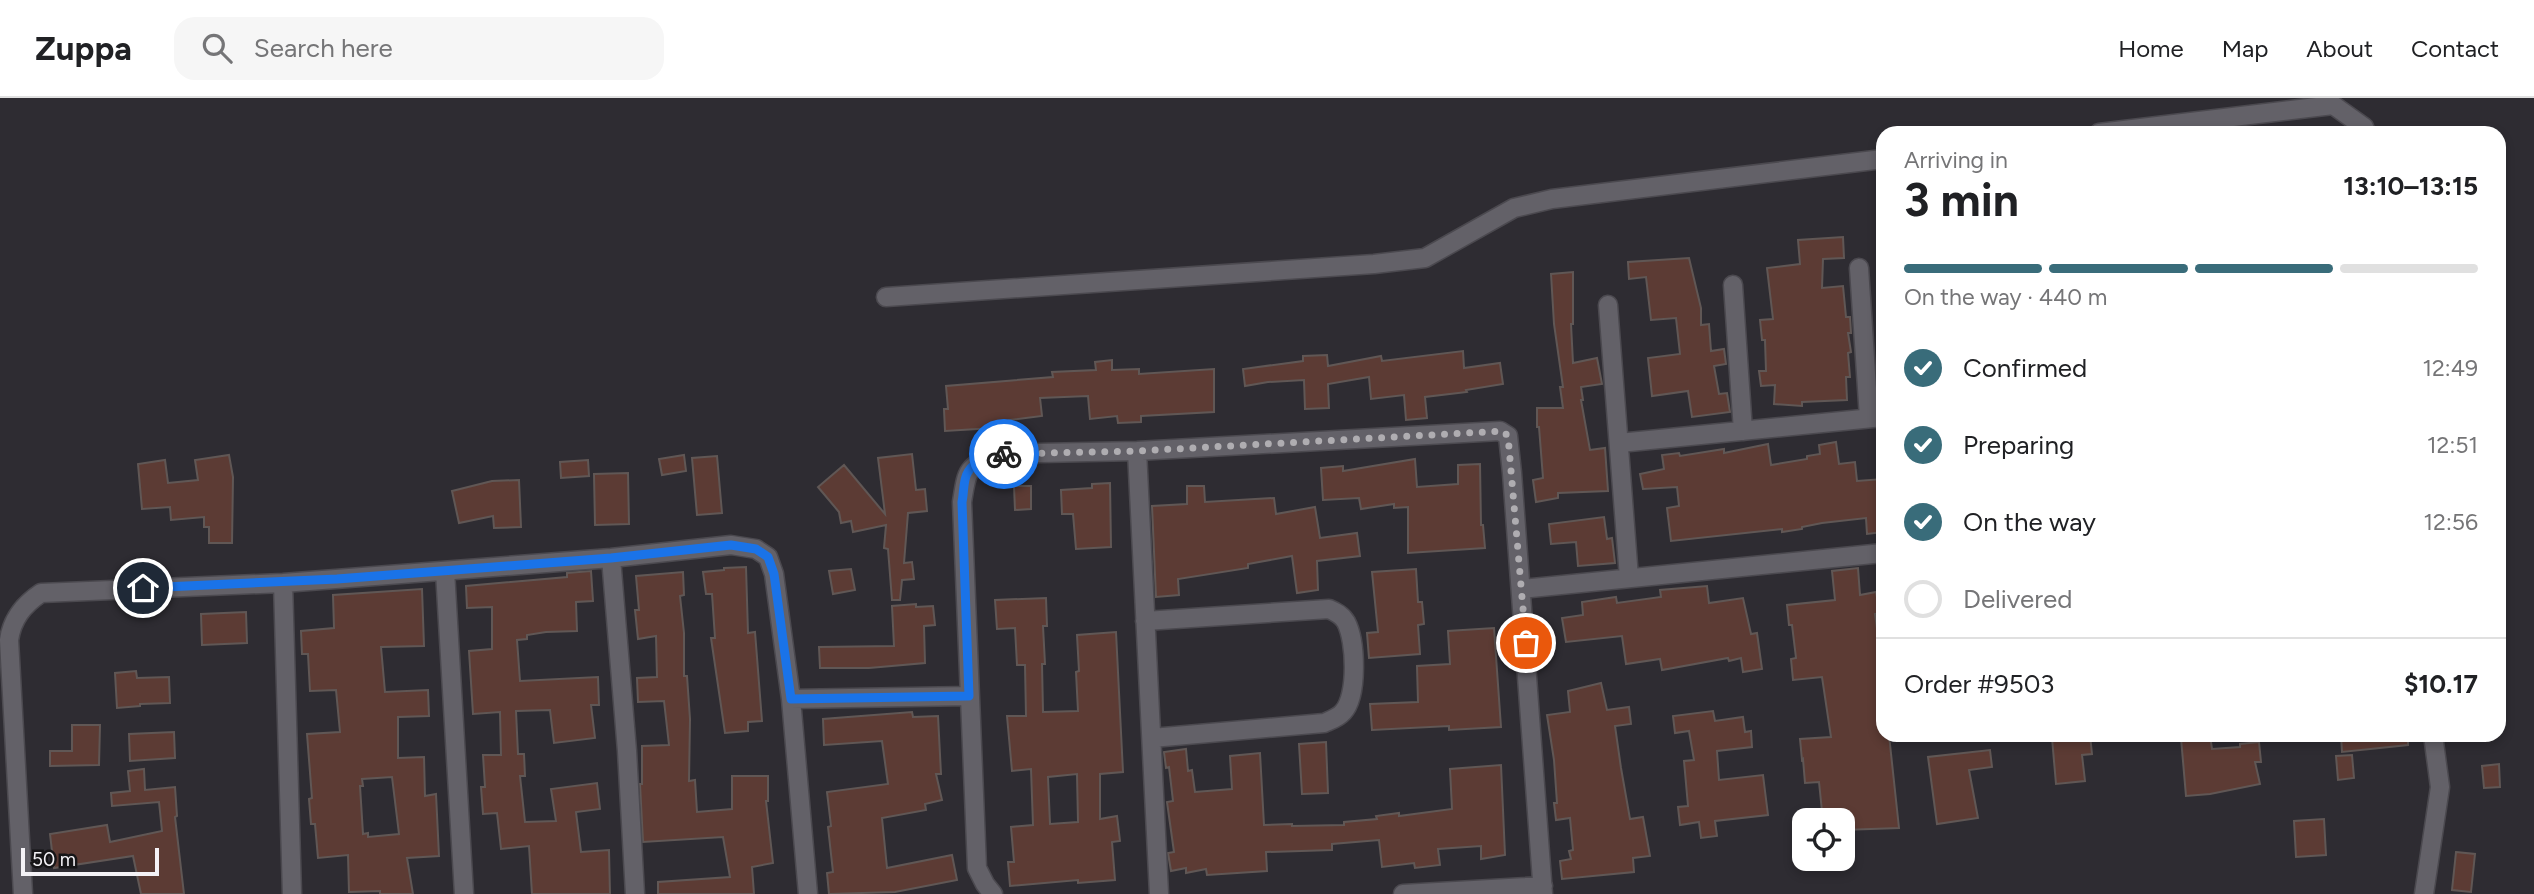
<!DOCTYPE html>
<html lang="en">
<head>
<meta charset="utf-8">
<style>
  :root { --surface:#fff; --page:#f6f6f6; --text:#202124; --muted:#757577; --line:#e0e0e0; --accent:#396c7a }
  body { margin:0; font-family:Figtree,sans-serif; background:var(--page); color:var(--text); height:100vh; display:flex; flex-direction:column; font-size:26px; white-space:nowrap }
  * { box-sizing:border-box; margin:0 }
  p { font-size:23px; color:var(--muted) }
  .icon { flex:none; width:38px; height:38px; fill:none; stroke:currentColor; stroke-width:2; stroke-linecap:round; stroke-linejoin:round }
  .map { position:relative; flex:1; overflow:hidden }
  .sheet { position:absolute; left:1876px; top:28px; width:630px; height:616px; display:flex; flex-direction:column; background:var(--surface); border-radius:21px; box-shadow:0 4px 10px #0003 }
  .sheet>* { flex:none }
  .tools { position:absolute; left:1792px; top:710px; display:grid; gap:14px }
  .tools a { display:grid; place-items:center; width:63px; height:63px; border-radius:14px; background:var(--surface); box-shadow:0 4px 10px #0003; font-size:35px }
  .scale { position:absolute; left:21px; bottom:18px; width:138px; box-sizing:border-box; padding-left:7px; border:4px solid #f4f2f6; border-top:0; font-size:19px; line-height:24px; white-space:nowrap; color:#f4f2f6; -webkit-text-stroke:5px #161517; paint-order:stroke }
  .pin { position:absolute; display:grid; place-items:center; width:60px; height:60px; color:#fff; margin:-30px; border:4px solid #fff; border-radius:50%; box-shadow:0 2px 7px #0007 }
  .courier { position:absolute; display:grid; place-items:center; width:70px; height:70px; margin:-35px; border:5px solid #1a73e8; border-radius:50%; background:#fff; color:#222; box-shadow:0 2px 9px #0007 }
  .headline em { font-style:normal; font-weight:700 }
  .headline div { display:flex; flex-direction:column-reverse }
  .headline { display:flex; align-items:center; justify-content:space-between; height:119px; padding:0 28px }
  h1 { font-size:46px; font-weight:700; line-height:52px }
  .bar { display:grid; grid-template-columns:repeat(4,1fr); gap:10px 7px; align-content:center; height:84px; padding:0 28px }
  .bar i { height:9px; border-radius:5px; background:var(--line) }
  .bar .active { background:var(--accent) }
  .bar p { grid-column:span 4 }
  .line { display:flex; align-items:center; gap:18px; padding:0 28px; border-top:2px solid var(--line) }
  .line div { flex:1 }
  ol { padding:0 28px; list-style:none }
  li { display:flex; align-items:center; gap:21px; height:77px }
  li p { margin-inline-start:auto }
  li .icon { padding:7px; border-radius:50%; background:var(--accent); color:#fff; stroke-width:4 }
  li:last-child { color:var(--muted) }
  li i { width:38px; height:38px; border:4px solid var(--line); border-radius:50% }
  header { display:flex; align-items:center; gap:42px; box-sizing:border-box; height:98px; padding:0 35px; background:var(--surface); border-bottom:2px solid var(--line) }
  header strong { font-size:33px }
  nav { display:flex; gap:38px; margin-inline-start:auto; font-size:24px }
  .search { width:490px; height:63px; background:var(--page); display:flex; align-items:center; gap:18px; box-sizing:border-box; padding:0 24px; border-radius:21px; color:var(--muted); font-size:26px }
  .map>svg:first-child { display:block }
  .building { fill:#5c3b34; stroke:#605755; stroke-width:2; fill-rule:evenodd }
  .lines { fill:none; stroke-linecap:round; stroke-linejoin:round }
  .street-casing { stroke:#4b494f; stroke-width:21 }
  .street { stroke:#636168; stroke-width:18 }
  .done { stroke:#afadb1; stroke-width:7; stroke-dasharray:0 12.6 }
  .route { stroke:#1a73e8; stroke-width:9 }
</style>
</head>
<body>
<header>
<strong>Zuppa</strong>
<div class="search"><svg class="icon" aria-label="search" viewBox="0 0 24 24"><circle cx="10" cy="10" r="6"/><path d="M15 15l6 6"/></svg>Search here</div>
<nav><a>Home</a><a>Map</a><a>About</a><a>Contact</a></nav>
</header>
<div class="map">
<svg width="2534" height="796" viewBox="0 0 2534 796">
  <rect width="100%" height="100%" fill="#2e2c32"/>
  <path class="building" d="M1843 139 1844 160 1823 161 1822 190 1843 188 1846 219H1850L1851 235H1848L1851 254 1848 255 1850 279H1846L1847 302 1802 304V308L1774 306 1775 287 1761 288 1759 273H1766L1765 242H1762L1760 222 1773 221 1767 170 1800 166 1798 142Z
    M1689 160 1701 210V227L1709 226 1711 253 1724 251 1726 266 1714 268 1719 296 1727 295 1730 314 1692 319 1688 293 1652 298 1648 260 1680 256 1676 220 1651 222 1646 179 1629 181 1628 164Z
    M1573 174V226H1571L1573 265 1597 260 1602 286 1581 289 1583 302H1581L1590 352 1605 350 1608 393 1558 395V400L1536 404 1533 382 1543 380 1539 329H1537V310H1563L1560 289H1563L1554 226 1551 176Z
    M1463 253 1464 270 1500 265 1503 286 1466 292 1467 294 1425 299 1427 320 1406 322 1404 297 1371 301 1369 279 1328 286 1329 310 1305 311 1304 282 1268 284 1245 288 1243 271 1303 263V258L1327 257 1328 268 1381 258 1382 263Z
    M1112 262V272L1139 271V276L1214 271V314L1141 318V324L1118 325 1117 318 1090 321 1088 298 1040 300 1042 318 1009 322 1010 329 945 333 944 311H948L946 288 1053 279 1052 274 1096 272 1095 264Z
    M1836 344 1839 366 1855 364 1857 383 1883 381V434L1867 436 1866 420 1822 425 1802 429V431L1782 434V431L1671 443 1667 410 1679 408 1677 389 1643 391 1640 376 1664 371 1662 357 1679 355 1680 358 1724 351V355L1768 346 1771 367 1807 361V358L1820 356 1819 347Z
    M912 356 916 392 925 391 927 413 908 415 904 465 912 464 914 481 902 482 900 502H892L888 451 884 450 886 427 853 434 851 423 841 425 839 414 818 389 844 367 885 416 878 360Z
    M229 357 233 379 232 445H209V429H204V419L171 422 170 409 142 411 138 366 165 362 168 385 198 382 195 362Z
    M684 357 686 373 662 377 659 361Z
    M717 358 722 415 697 417 692 360Z
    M1415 361 1417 389 1458 386V367L1480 366 1481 427H1483L1485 450 1408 455V409L1394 410V406L1361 411 1359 400 1323 402 1321 370 1343 368V373Z
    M588 362 589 378 561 380 560 364Z
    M628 375 629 426 595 427 594 376Z
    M519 382 521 429 494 430 493 418 459 425 452 393 492 383Z
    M1110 385 1111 449 1076 451 1073 416H1062L1061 392 1092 390V386Z
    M1014 388H1031V411L1015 412Z
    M1187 388H1204L1205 404 1274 400 1276 416 1315 409 1320 440 1357 435 1360 458 1317 463 1318 492 1297 495 1292 458 1248 466V470L1178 481 1179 497 1156 499 1152 408 1187 406Z
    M1604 419 1607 441 1612 440 1615 465 1578 468 1576 444 1551 446 1549 426Z
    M746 469 748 535 755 534 762 623 748 624V633L725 635 711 540H715L712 496H706L703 474 724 472V470Z
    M1858 470 1860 497 1876 494 1880 515 1875 516 1883 573V637H1889L1899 730 1843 732V723H1823L1819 684 1805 685 1803 661 1802 662 1800 641 1831 639 1822 579 1793 582 1791 561 1796 560 1792 527H1789L1787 507 1835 502 1832 473Z
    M851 471 855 492 833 496 829 473Z
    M1416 471 1418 504H1422L1424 526 1418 527 1420 556 1369 560 1367 535 1378 534 1372 474Z
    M591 473 593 503 576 504 577 533 546 534 527 537V541L517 542 520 583 598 579 599 607H591L595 640 554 645 550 612 516 613 518 656H524L525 678H520L525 724 556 723 551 691 597 685 600 711 576 714 581 754 609 752 610 796H532L529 748 501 751 497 715 483 716 481 689H485L483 657H501L500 614 473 616 469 553 492 551V509L467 510 466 488 567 479V475Z
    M683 474 684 497 680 498 684 535V578H687L690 621 689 683 695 682 697 714 732 711V678H768V703H766L773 765 752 769 754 796H658V784L730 779 723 739 643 744 640 686H642V648L669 647 664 603 638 604 637 580 657 579 656 538 638 541 635 512H639L636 478Z
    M1707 488 1709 505 1743 500 1751 536 1757 535 1762 571 1743 574 1741 560 1729 563 1728 560 1662 572 1660 561 1626 566 1622 538 1566 544 1562 520 1583 517 1582 504 1616 499 1617 505 1661 499 1660 492Z
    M422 491 424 548 381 549 385 594 428 592 429 618 398 619V660L424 659 425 698 436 696 439 758 407 760 413 796H380V793L349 794 348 757 318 760 315 726H311L309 701 312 700 307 636 340 634 336 592 310 593 308 556H302L301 533 334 530 333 497ZM392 679 399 736 368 739V735L363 736 360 688H363L362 681Z
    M1046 500 1047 528H1043L1045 566H1042L1043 614 1078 613 1076 574 1079 573 1077 537 1116 534 1123 674 1100 676V721L1117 718 1120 743 1112 744 1115 782 1078 785V782L1010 788 1008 764H1014L1011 729 1033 727 1031 671 1012 673 1007 618H1026L1025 567H1017L1015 530 997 531 995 502ZM1077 676 1078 724 1050 726 1048 679Z
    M916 506V509L933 508 935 527 924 528 925 565 869 570H820L819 549 894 548 892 508Z
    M246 514 247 545 202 547 201 516Z
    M1494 530 1501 629 1449 632V628L1372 632 1370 606 1418 604 1417 568 1450 566 1448 533Z
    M136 573 137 580 169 579 170 605 140 606V608L117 610 115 575Z
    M1601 585 1607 612 1629 609 1631 626 1615 628 1621 670 1630 721 1643 719 1650 758 1633 760 1634 774 1562 781 1560 763 1571 761 1569 753 1573 752 1570 720 1556 722 1554 705H1557L1554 662 1547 617 1570 614 1568 593Z
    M1713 613 1715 623 1743 619 1745 634 1751 633 1752 649 1717 653 1719 682 1763 677 1768 717 1715 723 1717 738 1701 740 1699 724 1680 727 1678 709 1688 708 1684 663 1694 662 1689 633 1675 635 1673 618Z
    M912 614 913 619 938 618 941 676H936L942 702 925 706 926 712 882 720 887 770 952 757 957 782 895 794 829 796 827 775 833 774 828 729 831 728 827 694 888 686 882 643 824 647 823 621Z
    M72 627H100L99 667 50 668V653H72Z
    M174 634 175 660 130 663 129 636Z
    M2081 637H2090L2092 656 2082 657 2085 683 2056 686 2052 640Z
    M2202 637H2210L2212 651 2240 649V646L2259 644 2261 664H2255L2260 686 2210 696 2186 698 2181 640Z
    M2341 637H2408V647L2342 654Z
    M1326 644 1328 695 1302 696 1299 646Z
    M1186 651 1188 673 1192 672 1195 694 1232 691 1230 658 1260 655 1264 727 1292 726V728L1344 727V724L1377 721 1376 718 1399 715V718L1452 711 1450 671 1501 667 1505 757 1481 761V748L1438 751 1440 767 1415 770 1414 765 1382 769 1379 742 1332 746V752L1266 754 1267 773 1207 777 1206 771 1186 775V770L1171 773 1168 755 1174 754 1167 704 1173 703 1169 669 1166 670 1164 654Z
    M1990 652 1992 669 1969 672 1978 720 1937 726 1928 659Z
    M2352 657 2354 680 2338 682 2336 658Z
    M2499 666 2500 689 2484 690 2482 668Z
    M144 671 145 692 175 689 177 718 175 719 184 796H141L133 758 54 770 50 736 107 727 110 744 162 733 159 704 112 708 111 695 130 693 128 673Z
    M2324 721 2326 757 2296 759 2294 723Z
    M2456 754 2475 756 2471 794 2452 792Z"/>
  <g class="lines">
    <g class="street-casing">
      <path id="street" d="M2099 35 2333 7 2364 29 2366 35
        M1859 170 1869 320
        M1733 187 1743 333
        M886 199 1374 166 1425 160 1514 110 1552 101 1883 61
        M1608 207 1629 480
        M1619 345 1883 319
        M1137 353 1159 796
        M611 460 627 653 635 796
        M445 473 464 796
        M283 485 292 796
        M1522 491 1883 455
        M1145 523 1329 511C1336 514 1342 517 1346 524 1356 543 1358 598 1343 614 1338 620 1331 622 1324 625L1152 640
        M791 601 969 598
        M23 796 9 542C12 521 23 507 41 495L283 485 611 460 731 447 756 451 768 459 774 476 791 601 808 796
        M993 796 985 786 977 770 962 404C967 372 966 370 996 356L1137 353 1500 333 1508 338 1512 375 1543 796
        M1403 796 1543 788
        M2424 796 2440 689 2433 637"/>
    </g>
    <use href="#street" class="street"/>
  </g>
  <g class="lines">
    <path class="done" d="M1004 356 1137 353 1503 333 1508 338 1526 545"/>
    <path class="route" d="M143 490 337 481 611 460 731 447 756 451 768 459 774 476 791 601 969 598 962 404C964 395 963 381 968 374 974 363 992 356 1004 356"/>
  </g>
</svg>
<div class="tools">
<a><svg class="icon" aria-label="locate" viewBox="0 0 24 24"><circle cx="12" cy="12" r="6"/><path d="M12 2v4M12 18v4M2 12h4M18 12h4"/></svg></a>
</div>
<div class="scale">50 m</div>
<div class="pin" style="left:1526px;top:545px;background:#ea580c"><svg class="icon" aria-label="bag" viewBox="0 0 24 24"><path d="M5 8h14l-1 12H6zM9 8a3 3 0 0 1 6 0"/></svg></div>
<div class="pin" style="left:143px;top:490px;background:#1f2937"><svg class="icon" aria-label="home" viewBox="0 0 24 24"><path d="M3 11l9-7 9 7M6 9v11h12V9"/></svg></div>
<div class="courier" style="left:1004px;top:356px"><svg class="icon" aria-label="bike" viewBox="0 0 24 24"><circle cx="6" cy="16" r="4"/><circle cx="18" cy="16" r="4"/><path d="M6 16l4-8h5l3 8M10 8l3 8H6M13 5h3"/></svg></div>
<section class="sheet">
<div class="headline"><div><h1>3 min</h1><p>Arriving in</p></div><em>13:10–13:15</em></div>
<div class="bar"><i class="active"></i><i class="active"></i><i class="active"></i><i></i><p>On the way · 440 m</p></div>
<ol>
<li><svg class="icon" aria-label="check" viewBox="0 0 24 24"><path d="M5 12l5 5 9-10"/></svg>Confirmed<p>12:49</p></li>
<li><svg class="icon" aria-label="check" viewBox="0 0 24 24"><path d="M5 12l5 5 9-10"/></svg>Preparing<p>12:51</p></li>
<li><svg class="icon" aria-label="check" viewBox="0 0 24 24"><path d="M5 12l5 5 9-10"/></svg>On the way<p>12:56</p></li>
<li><i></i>Delivered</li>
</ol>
<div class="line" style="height:91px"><div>Order #9503</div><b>$10.17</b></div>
</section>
</div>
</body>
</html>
